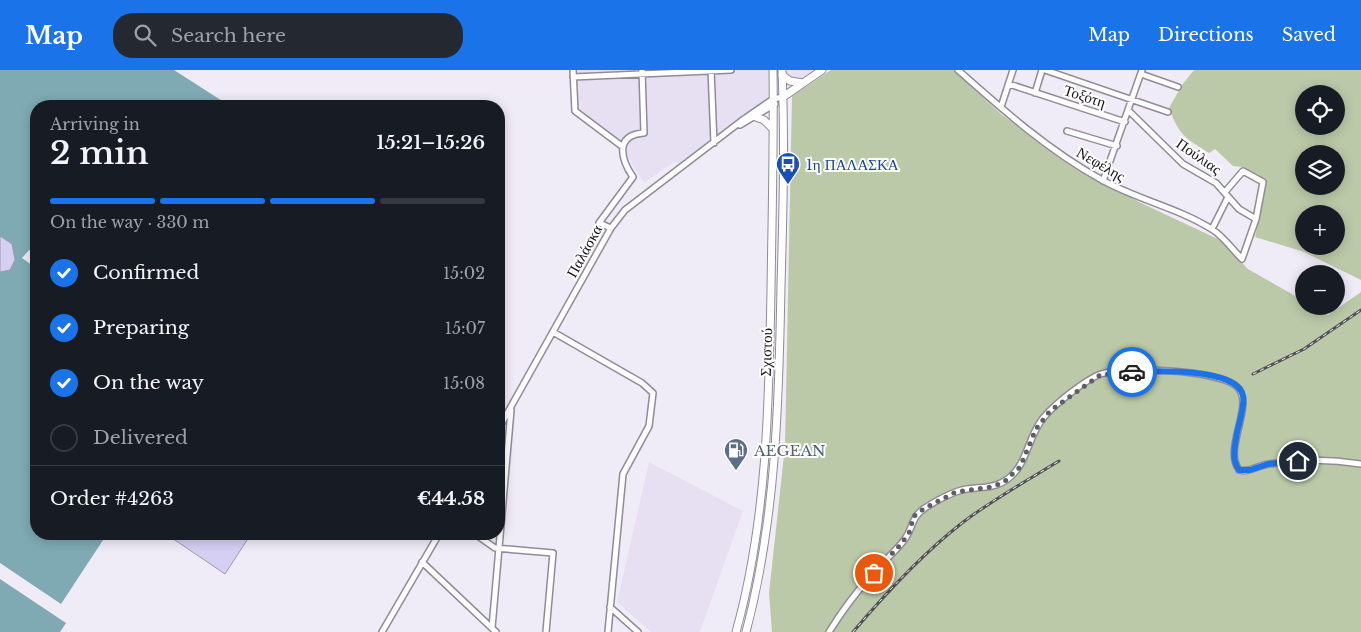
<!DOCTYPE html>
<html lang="en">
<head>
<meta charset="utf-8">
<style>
  :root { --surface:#171b24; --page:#242831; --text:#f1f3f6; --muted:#9ea1a6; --line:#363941; --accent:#1a73e8 }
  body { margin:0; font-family:"Libre Baskerville",serif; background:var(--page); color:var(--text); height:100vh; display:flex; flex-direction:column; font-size:19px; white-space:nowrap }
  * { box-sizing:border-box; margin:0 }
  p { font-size:16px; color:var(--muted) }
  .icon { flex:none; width:28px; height:28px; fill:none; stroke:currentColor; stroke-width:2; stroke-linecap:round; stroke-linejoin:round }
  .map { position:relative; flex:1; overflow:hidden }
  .sheet { position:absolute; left:30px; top:30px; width:475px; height:440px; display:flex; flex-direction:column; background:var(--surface); border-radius:20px; box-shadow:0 2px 12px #0003 }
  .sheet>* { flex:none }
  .fabs { position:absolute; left:1295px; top:15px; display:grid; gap:10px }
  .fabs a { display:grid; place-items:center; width:50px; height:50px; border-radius:50%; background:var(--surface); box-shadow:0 2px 12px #0003; font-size:25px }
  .pin { position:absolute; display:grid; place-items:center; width:42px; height:42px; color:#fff; margin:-21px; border:2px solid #fff; border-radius:50%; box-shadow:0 1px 5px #0007 }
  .courier { position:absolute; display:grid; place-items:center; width:50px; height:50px; margin:-25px; border:4px solid #1a73e8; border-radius:50%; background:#fff; color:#222; box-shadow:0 1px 6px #0007 }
  .overview em { font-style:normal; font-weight:600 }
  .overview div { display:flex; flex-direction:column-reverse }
  .overview { display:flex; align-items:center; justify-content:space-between; height:85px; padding:0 20px }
  h1 { font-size:32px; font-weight:600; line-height:38px }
  .bar { display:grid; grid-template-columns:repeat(4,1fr); gap:8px 5px; align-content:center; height:60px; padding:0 20px }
  .bar i { height:6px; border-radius:4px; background:var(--line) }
  .bar .on { background:var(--accent) }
  .bar p { grid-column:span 4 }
  .line { display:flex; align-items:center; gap:12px; padding:0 20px; border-top:1px solid var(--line) }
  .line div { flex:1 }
  ol { padding:0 20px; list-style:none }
  li { display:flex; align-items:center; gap:15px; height:55px }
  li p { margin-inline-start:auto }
  li .icon { padding:5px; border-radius:50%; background:var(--accent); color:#fff; stroke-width:4 }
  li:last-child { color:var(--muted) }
  li i { width:28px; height:28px; border:2px solid var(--line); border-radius:50% }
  header { display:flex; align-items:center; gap:30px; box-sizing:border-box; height:70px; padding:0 25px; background:var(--accent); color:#fff }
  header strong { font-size:24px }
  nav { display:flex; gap:28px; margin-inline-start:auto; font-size:18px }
  .search { width:350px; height:45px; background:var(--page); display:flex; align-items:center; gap:12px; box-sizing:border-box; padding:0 18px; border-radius:20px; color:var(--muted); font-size:19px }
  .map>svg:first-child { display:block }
  .built { fill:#e7e0f3 }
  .green { fill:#bcc9a8; fill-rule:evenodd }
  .water { fill:#7faab3 }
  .building { fill:#d5cff1; stroke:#9e9ca8 }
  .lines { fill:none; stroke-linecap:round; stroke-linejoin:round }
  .minor-casing { stroke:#908c97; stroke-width:8 }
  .major-casing { stroke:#908c97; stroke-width:9 }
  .minor { stroke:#fff; stroke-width:5 }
  .major { stroke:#fff; stroke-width:7 }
  .rail-casing { stroke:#514f55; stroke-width:3 }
  .rail { stroke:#fff; stroke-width:1; stroke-dasharray:4; stroke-linecap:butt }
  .done { stroke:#605e64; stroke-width:5; stroke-dasharray:0 9 }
  .route { stroke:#1a73e8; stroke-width:6 }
  .labels { text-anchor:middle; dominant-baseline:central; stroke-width:4; stroke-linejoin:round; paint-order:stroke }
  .street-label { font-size:15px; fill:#131115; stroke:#fff }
  .transit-label { font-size:15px; fill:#164399; stroke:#fff; text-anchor:start }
  .service-label { font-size:15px; fill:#4e5e75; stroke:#fff; text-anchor:start }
</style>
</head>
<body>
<header>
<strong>Map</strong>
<div class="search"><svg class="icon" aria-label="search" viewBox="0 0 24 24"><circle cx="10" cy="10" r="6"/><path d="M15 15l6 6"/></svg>Search here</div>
<nav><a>Map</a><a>Directions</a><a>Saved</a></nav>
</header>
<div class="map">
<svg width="1361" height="562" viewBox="0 0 1361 562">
  <rect width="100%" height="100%" fill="#f0ecf7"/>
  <path class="built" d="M576 0H817L679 93 674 92 644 113 626 85 628 78 577 39Z
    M649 392 743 441 700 562H651L617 532Z"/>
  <path class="green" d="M831 0H953L1002 45 1075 96 1139 132 1220 170 1248 199 1304 231V236H1313L1328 245 1361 222V562H772L769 523 785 376 792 26Z
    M1194 0H1361V210L1304 182 1255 167 1266 111 1242 97 1233 96 1215 79 1209 83C1185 68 1179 65 1169 38L1182 15ZM1304 24H1336V56H1304ZM1304 84H1336V116H1304ZM1304 144H1336V176H1304Z"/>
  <path class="water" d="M0 0H174L230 36H36V185L29 180 22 188 36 198V464H107L61 534 0 493Z
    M0 509 66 553 60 562H0Z"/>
  <path class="building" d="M0 166 12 174 15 190 10 200 0 202Z
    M166 464H251L225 504Z"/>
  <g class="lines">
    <g class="minor-casing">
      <path id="minor" d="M573 0 575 41 623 77
        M711 0 714 73
        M958 0C1003 40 1049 81 1102 110 1138 130 1179 138 1213 160 1224 167 1233 180 1242 189L1256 149 1263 112 1243 101 1225 122
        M1045 0 1168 42
        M1141 4 1178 17
        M573 7 731 0
        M1009 14 1125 52
        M1035 23 1042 0
        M1001 37 1013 0
        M1129 41 1183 94 1216 113 1239 139 1256 149
        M740 55 775 34
        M1067 61 1117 76
        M1103 111 1142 0
        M611 158 599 153 633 107C621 90 614 65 644 63L642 0
        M1212 159 1228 127
        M553 262 642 313 653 323 649 356 623 404 608 562
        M499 358 611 158 625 140 744 49 773 29 783 27
        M475 464 495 478 553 483 546 562
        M422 492 496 562
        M610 537 638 562
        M492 558 511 340
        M382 562 439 464
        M829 562C842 541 858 520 874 502 884 491 896 481 905 469 913 457 912 446 925 438 935 431 951 423 962 420 979 416 994 420 1009 408 1028 393 1028 365 1044 347 1055 334 1086 309 1101 304 1126 296 1214 300 1235 315 1258 331 1222 377 1239 400 1249 403 1259 395 1269 394 1300 389 1330 389 1361 394"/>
    </g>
    <g class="major-casing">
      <path id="major" d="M782 5 790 11 803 13
        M783 27 822 0
        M756 47 764 50 773 59
        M736 562C767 451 769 334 771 220 772 147 774 73 773 0
        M746 562C776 449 779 332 781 216 783 144 785 72 782 0"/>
    </g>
    <use href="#minor" class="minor"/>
    <use href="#major" class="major"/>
    <g class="rail-casing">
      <path id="rail" d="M1253 304 1304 279 1361 240
        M853 562C886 523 921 485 962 453 992 430 1026 411 1059 391"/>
    </g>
    <use href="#rail" class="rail"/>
  </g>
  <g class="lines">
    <path class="done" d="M874 503 901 474 909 463 914 446 925 438 956 422 991 417 1004 412 1020 397 1036 359 1050 341 1100 305 1132 302"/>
    <path class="route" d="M1132 302C1153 301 1237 297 1243 326 1245 336 1239 353 1237 363 1235 376 1231 389 1239 400H1250L1268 394 1298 391"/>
  </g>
  <defs>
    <g id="bus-pin" transform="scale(1.25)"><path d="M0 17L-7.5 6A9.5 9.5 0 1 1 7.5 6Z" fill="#1a4fb4" stroke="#fff"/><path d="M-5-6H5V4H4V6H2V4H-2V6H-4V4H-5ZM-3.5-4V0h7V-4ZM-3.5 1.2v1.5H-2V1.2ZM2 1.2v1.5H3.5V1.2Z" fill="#fff"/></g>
    <g id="fuel-pin" transform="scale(1.25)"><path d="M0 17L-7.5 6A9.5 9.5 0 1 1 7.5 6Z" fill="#5c6f8a" stroke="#fff"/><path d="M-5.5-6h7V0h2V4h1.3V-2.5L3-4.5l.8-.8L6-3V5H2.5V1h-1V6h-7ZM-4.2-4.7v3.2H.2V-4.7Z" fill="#fff"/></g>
  </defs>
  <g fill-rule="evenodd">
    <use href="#bus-pin" x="788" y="94"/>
    <use href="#fuel-pin" x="736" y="380"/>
  </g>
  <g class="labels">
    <g class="street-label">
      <text transform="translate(1085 26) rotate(18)">Τοξότη</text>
      <text transform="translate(1199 86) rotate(35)">Πούλιας</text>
      <text transform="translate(1101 94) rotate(30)">Νεφέλης</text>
      <text transform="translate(584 181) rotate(-61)">Παλάσκα</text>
      <text transform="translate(766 282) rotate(-88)">Σχιστού</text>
    </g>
    <g class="transit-label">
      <text x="806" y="94">1η ΠΑΛΑΣΚΑ</text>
    </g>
    <g class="service-label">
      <text x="754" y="380">AEGEAN</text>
    </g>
  </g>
</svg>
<div class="fabs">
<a><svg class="icon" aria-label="locate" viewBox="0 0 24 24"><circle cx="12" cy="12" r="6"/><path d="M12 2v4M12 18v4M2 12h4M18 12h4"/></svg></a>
<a><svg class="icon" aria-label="layers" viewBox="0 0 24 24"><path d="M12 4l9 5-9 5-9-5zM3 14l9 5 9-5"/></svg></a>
<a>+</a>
<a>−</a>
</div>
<div class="pin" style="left:874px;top:503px;background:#ea580c"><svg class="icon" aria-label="bag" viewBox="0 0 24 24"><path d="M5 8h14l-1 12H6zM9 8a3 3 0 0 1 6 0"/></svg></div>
<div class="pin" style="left:1298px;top:391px;background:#1f2937"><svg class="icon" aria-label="home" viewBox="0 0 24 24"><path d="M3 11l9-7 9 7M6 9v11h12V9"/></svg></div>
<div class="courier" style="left:1132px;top:302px"><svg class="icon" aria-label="car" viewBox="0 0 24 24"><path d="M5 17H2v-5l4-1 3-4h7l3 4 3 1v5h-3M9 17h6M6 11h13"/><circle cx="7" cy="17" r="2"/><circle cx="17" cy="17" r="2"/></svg></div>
<section class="sheet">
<div class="overview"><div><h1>2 min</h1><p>Arriving in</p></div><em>15:21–15:26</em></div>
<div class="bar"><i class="on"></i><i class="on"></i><i class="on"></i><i></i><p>On the way · 330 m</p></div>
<ol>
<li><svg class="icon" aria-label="check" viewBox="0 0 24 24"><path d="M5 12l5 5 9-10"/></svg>Confirmed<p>15:02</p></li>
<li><svg class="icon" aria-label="check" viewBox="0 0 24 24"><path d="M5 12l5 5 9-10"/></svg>Preparing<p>15:07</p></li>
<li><svg class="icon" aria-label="check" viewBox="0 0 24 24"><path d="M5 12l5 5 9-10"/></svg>On the way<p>15:08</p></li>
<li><i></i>Delivered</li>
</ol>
<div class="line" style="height:65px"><div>Order #4263</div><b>€44.58</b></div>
</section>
</div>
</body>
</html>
